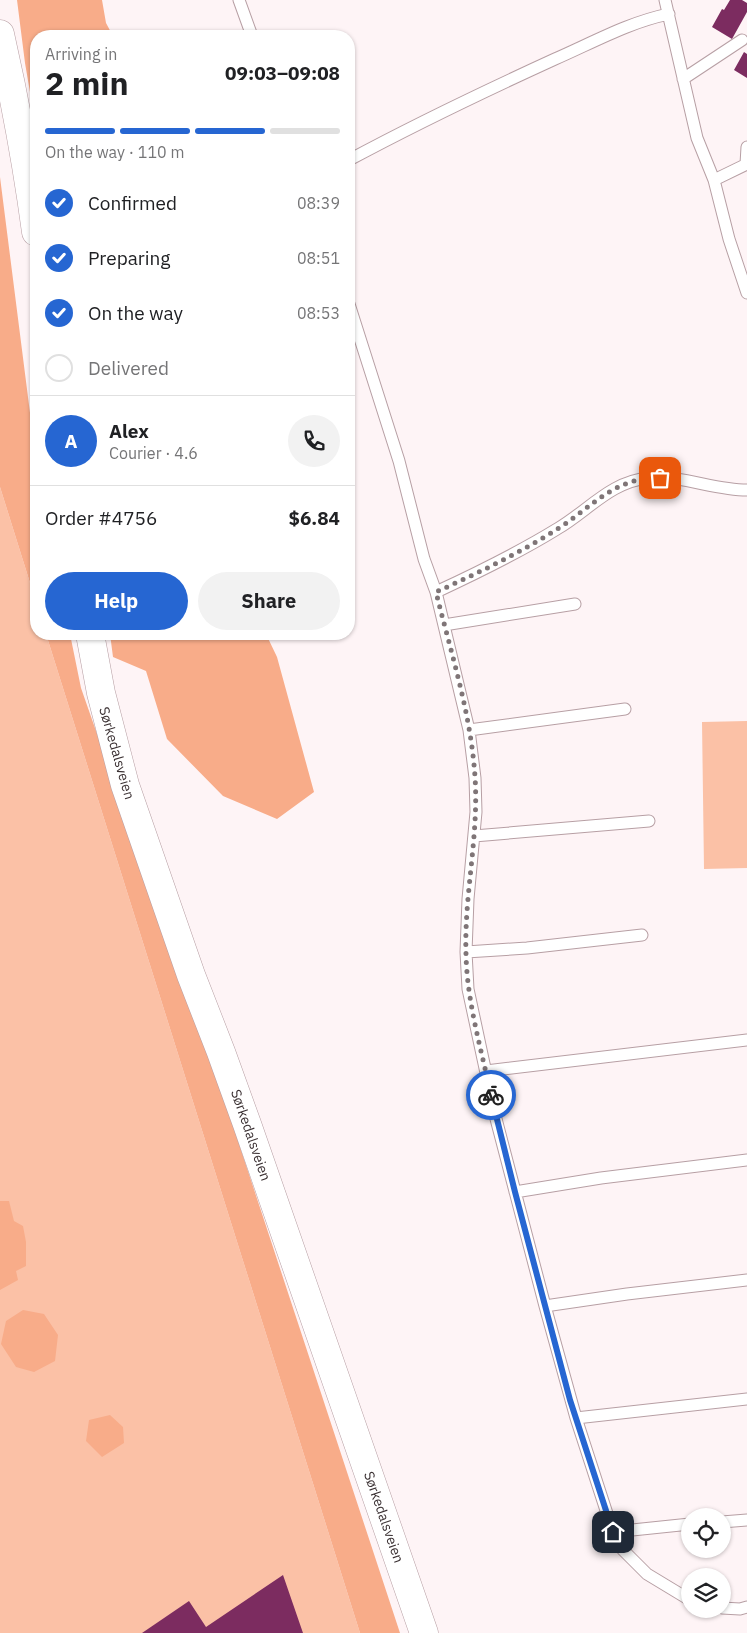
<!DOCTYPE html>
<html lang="en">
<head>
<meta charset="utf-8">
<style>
  :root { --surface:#fff; --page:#f2f2f2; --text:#202124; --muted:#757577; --line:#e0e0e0; --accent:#2666d2 }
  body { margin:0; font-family:"IBM Plex Sans",sans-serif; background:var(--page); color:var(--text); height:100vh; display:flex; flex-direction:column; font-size:19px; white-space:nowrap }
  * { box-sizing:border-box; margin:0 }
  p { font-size:16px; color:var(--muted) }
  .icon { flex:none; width:28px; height:28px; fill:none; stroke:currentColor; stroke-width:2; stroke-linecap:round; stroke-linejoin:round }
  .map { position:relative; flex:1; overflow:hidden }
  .drawer { position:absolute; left:30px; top:30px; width:325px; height:610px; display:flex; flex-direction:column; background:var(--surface); border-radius:20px; box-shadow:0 1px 4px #0004 }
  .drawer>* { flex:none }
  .fabs { position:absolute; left:681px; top:1508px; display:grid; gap:10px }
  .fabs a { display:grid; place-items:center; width:50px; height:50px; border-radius:50%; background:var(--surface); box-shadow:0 1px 4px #0004; font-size:25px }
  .pin { position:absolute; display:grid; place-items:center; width:42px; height:42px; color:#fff; margin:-21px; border-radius:10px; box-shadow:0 2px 8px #0006 }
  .courier { position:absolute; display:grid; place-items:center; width:50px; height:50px; margin:-25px; border:4px solid #2666d2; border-radius:50%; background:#fff; color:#222; box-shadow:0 1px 6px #0007 }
  .overview em { font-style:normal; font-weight:700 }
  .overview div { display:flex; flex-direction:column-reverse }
  .overview { display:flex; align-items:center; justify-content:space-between; height:85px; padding:0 15px }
  h1 { font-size:32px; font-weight:700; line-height:38px }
  .bar { display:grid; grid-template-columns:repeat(4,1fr); gap:8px 5px; align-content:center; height:60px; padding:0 15px }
  .bar i { height:6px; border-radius:4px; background:var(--line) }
  .bar .on { background:var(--accent) }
  .bar p { grid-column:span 4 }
  .line { display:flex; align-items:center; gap:12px; padding:0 15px; border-top:1px solid var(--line) }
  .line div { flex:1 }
  .round { display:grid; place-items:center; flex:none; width:52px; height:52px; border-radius:26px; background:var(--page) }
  ol { padding:0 15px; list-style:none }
  li { display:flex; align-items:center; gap:15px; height:55px }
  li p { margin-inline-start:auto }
  li .icon { padding:5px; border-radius:50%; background:var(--accent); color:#fff; stroke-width:4 }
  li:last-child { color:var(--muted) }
  li i { width:28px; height:28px; border:2px solid var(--line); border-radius:50% }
  .primary-button { display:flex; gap:10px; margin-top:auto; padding:10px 15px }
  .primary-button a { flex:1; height:58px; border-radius:30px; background:var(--accent); color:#fff; font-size:20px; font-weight:700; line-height:58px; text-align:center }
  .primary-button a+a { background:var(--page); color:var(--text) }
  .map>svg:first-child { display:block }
  .green { fill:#fbc1a6 }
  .forest { fill:#f8ac89 }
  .building { fill:#7c2c60 }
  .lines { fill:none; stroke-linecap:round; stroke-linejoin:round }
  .service-casing { stroke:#b79fa4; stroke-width:13 }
  .tertiary-casing { stroke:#b79fa4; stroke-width:29 }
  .service { stroke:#fff; stroke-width:11 }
  .tertiary { stroke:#fff; stroke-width:28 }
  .done { stroke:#7f7577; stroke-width:5; stroke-dasharray:0 9 }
  .route { stroke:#2666d2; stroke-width:6 }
  .labels { text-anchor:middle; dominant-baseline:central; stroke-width:5; stroke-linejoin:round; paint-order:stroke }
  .street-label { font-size:14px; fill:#3b3133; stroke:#fff }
</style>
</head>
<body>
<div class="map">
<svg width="747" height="1633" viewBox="0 0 747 1633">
  <rect width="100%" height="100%" fill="#fef4f6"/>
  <path class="green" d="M0 487 36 602V634H46L360 1633H0Z
    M747 721V868L704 869 702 722Z"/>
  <path class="forest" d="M17 0H102L106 23 113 36H36V127L25 63Z
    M0 177 36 460V602L0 487Z
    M46 634H70L81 688 217 1077 400 1633H360Z
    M110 634H266L277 657 314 792 277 819 223 796 167 739 146 671 113 657Z
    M0 1201H9L14 1221 23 1226 26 1242V1266L16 1271 18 1280 0 1290Z
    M23 1310 44 1314 58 1335 55 1361 34 1372 16 1367 1 1344 6 1321Z
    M110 1415 123 1427 124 1443 102 1457 86 1441 89 1420Z"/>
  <path class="building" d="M730 0H742L747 3V12L732 39 712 27 722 9 724 10Z
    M744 52 747 54V78L734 70Z
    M283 1575 303 1633H142L189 1601 206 1627Z"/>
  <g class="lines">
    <g class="service-casing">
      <path id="service" d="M239 0 252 36
        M665 0 697 138 714 180 729 239 747 293
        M683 79 742 40
        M349 160C416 124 485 91 555 59 592 43 629 22 669 14
        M746 164 747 147
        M714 180 747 164
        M349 304 399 461 424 559 436 592 469 730 475 778 476 812 468 899 466 952 468 989 495 1115 545 1306 576 1418 613 1532 623 1550 647 1574 690 1600
        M436 592C477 573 518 553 557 529 588 511 611 481 649 478 682 475 714 490 747 490
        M444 625 575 604
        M469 730 625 709
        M474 836 649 821
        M466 952 527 948 642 935
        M486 1071 747 1040
        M515 1192 601 1178 747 1160
        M545 1306 627 1294 747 1280
        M576 1418 747 1399
        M722 1522 747 1520
        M613 1532 690 1524
        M722 1608 740 1609 747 1607"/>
    </g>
    <g class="tertiary-casing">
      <path id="tertiary" d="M0 34C15 100 27 165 36 232
        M90 634 101 693 125 785 191 975 221 1052 247 1124 424 1633"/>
    </g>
    <use href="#service" class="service"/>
    <use href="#tertiary" class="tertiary"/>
  </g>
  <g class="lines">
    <path class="done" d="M491 1095C481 1048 467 1002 466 954 464 895 479 836 475 777 471 714 451 653 436 592 478 573 520 553 559 528 593 506 615 477 660 478"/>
    <path class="route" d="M491 1095 515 1192 570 1400 613 1532"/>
  </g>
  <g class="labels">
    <g class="street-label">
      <text transform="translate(117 753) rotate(74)">Sørkedalsveien</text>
      <text transform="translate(251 1135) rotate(71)">Sørkedalsveien</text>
      <text transform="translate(384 1517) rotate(71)">Sørkedalsveien</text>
    </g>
  </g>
</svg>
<div class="fabs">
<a><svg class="icon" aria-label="locate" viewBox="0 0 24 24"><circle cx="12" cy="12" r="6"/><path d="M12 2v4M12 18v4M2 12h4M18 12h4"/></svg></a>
<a><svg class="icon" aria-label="layers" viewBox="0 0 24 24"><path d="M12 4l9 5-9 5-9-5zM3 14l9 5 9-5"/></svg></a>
</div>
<div class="pin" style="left:660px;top:478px;background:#ea580c"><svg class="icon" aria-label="bag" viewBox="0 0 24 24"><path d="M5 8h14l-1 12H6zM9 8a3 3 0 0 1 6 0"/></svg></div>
<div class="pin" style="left:613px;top:1532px;background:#1f2937"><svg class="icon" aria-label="home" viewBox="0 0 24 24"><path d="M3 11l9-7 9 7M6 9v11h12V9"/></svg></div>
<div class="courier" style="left:491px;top:1095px"><svg class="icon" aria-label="bike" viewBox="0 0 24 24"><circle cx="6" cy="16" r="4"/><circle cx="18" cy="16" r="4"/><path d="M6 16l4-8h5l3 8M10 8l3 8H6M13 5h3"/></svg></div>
<section class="drawer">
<div class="overview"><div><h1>2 min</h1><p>Arriving in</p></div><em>09:03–09:08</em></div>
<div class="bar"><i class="on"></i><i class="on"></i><i class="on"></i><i></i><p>On the way · 110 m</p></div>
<ol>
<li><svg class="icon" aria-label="check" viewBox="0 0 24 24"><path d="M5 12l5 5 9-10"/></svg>Confirmed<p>08:39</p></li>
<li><svg class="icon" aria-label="check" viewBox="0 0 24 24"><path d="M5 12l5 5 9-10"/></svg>Preparing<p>08:51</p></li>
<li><svg class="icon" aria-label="check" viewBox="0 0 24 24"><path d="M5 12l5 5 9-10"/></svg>On the way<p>08:53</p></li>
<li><i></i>Delivered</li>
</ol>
<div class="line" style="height:90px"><b class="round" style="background:var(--accent);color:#fff">A</b><div><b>Alex</b><p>Courier · 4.6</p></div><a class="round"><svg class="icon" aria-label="phone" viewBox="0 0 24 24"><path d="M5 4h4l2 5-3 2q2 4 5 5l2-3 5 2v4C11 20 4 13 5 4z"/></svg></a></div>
<div class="line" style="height:65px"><div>Order #4756</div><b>$6.84</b></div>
<div class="primary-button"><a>Help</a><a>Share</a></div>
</section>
</div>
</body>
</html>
